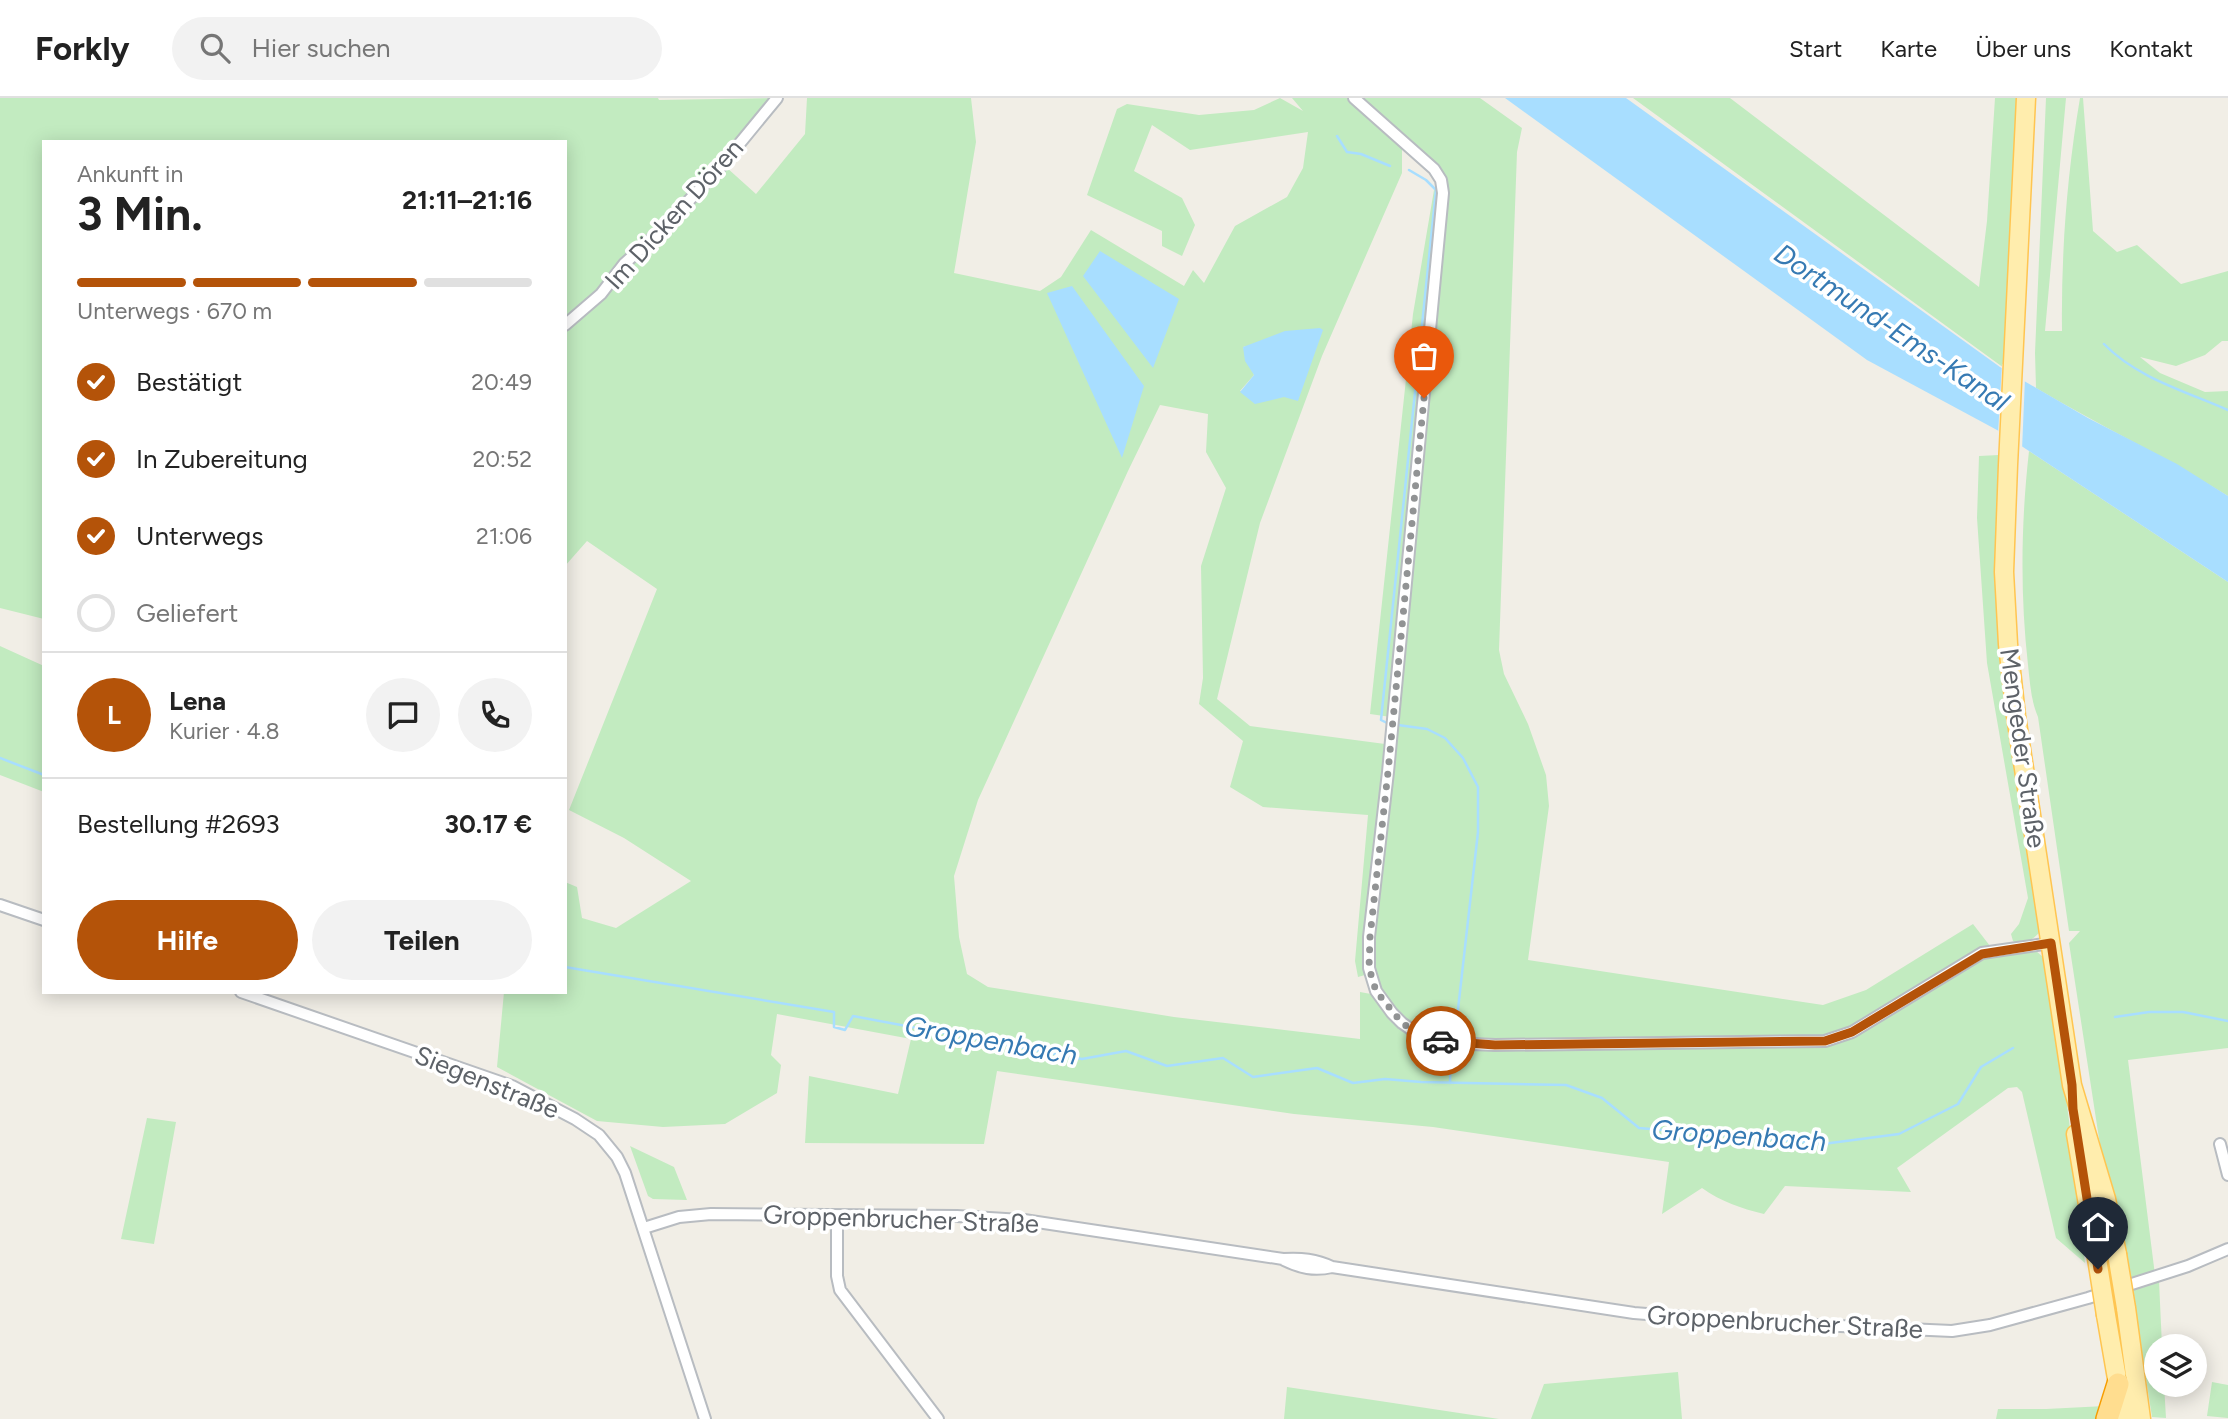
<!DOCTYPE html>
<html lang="de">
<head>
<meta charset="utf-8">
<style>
  :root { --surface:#fff; --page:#f2f2f2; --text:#222; --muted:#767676; --line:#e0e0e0; --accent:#b45309 }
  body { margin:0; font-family:Figtree,sans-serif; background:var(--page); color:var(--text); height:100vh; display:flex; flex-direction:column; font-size:26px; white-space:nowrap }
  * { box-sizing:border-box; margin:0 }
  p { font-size:23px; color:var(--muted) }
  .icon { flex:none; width:38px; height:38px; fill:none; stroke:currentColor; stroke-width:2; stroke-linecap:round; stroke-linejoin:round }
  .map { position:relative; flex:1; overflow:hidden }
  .sheet { position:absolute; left:42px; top:42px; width:525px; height:854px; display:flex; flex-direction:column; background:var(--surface); border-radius:0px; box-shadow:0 4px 18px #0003 }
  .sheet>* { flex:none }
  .tools { position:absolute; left:2144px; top:1236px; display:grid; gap:14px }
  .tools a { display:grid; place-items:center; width:63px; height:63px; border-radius:50%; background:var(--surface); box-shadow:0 4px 18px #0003; font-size:35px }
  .pin { position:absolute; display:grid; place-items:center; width:60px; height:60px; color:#fff; margin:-72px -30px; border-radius:50% 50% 50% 0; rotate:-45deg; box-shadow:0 0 7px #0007 }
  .pin .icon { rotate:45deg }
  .courier { position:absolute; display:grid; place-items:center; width:70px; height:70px; margin:-35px; border:5px solid #b45309; border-radius:50%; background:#fff; color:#222; box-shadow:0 2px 9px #0007 }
  .overview em { font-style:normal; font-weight:700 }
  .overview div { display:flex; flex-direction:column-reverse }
  .overview { display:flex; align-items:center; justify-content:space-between; height:119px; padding:0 35px }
  h1 { font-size:46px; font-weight:700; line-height:52px }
  .bar { display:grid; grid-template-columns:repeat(4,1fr); gap:10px 7px; align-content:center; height:84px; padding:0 35px }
  .bar i { height:9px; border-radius:5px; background:var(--line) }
  .bar .current { background:var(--accent) }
  .bar p { grid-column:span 4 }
  .line { display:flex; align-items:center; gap:18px; padding:0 35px; border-top:2px solid var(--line) }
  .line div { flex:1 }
  .round { display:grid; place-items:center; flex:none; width:74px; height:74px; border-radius:37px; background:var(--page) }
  ol { padding:0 35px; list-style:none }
  li { display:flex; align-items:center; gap:21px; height:77px }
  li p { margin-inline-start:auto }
  li .icon { padding:7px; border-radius:50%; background:var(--accent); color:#fff; stroke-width:4 }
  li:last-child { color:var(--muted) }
  li i { width:38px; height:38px; border:4px solid var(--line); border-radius:50% }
  .cta { display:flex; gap:14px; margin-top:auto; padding:14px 35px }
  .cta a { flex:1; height:80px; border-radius:42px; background:var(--accent); color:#fff; font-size:28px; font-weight:700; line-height:80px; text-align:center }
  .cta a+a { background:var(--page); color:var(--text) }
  header { display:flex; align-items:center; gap:42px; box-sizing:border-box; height:98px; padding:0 35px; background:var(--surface); border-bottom:2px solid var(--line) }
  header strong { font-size:33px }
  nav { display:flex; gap:38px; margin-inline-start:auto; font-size:24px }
  .search { width:490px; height:63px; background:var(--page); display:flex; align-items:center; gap:18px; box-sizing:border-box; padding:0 24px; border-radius:38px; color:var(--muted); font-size:26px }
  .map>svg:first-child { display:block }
  .green { fill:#c2ebc0; fill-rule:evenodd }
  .water { fill:#a8deff }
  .pier { fill:#f1eee6 }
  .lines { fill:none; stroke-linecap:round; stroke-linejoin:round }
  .stream { stroke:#a8deff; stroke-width:2.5 }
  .minor-casing { stroke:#b8bcc1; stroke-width:14 }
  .primary-casing { stroke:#ffc551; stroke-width:21 }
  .motorway-casing { stroke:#f79d00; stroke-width:24 }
  .minor { stroke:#fff; stroke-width:10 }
  .primary { stroke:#ffedad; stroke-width:18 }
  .motorway { stroke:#ffdd8f; stroke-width:21 }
  .primary-bridge-casing { stroke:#ffc551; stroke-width:21; stroke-linecap:butt }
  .primary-bridge { stroke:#ffedad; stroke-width:18 }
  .done { stroke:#919394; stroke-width:7; stroke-dasharray:0 12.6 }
  .route { stroke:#b45309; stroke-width:9 }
  .labels { text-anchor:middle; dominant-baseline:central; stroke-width:7; stroke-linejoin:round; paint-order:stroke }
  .street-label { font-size:26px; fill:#5d6268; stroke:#fff }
  .water-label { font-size:28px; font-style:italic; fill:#367ab3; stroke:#fff }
</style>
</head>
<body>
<header>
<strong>Forkly</strong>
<div class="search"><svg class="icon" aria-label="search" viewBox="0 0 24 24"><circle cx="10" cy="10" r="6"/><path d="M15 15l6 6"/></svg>Hier suchen</div>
<nav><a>Start</a><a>Karte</a><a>Über uns</a><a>Kontakt</a></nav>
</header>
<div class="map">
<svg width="2228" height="1321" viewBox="0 0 2228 1321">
  <rect width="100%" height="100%" fill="#f1eee6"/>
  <path class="green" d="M0 0H658L659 2 782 0 726 69 756 96 805 36 807 0H971L976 44 954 175 1040 193 1061 179 1091 132 1184 188 1193 172 1204 185 1235 128 1287 99 1303 70 1308 34 1190 52 1152 27 1134 73 1182 100 1195 127 1182 158 1162 148V133L1087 97 1117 11 1127 6 1199 17 1254 12 1280 0 1303 13 1292 0H1349L1402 47V75L1322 258 1260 425 1217 601 1250 628 1385 646 1380 709 1394 659 1448 89 1446 79 1439 67 1360 0H1480L1522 30 1517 54 1499 552 1504 576 1528 626 1546 677 1549 708 1528 862 1823 907 1866 892 1973 826 1997 857 2035 852 2044 860 2053 906 2069 1022 2085 1165 2056 1140 2022 994 2017 989 2008 990 1897 1070 1911 1094 1785 1088 1764 1116C1740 1110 1722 1104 1702 1090L1662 1116 1669 1064 1433 1029 1294 1016 997 973 984 1046 805 1045 809 978 898 996 911 941 777 916 771 957 781 967 777 995 725 1026 663 1029 597 1023 497 969 504 894H565V784L577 789 582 820 616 830 691 783 624 740 569 712 657 491 587 443 565 468V44H44V521L0 510ZM1247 248 1284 299 1240 293 1254 277 1243 249ZM1160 307 1208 316 1206 354 1226 390 1201 468 1203 580 1199 606 1243 643 1230 689 1263 709 1368 717 1355 863 1358 879 1365 877V841L1377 893 1412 931 1450 950C1411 940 1397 926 1371 896L1360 894V941L1174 919 988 889 967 876 959 839 954 778 978 702 1128 373Z
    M1633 0H1730L1979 189 1987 123 1995 0H2017L2004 270Z
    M2046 0H2066L2045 233H2062C2061 156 2067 76 2080 0H2083L2093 133 2117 154 2137 147 2181 186 2228 173V243H2222L2205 257 2176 268 2140 259 2160 275 2205 294 2228 293V398C2165 359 2099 327 2036 290L2035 255Z
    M1434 92 1439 93 1391 619 1370 616 1413 216Z
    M2029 353 2228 484V950L2128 962 2155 1177 2159 1183 2162 1248H2156V1286H2164L2166 1320 2152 1319 2127 1159 2104 1073 2069 845 2080 833H2069L2038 619C2031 603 2030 585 2028 567 2020 496 2021 424 2029 353Z
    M1999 357 1996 473 1999 545 2041 833C2033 841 2024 849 2013 843L2011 836 2019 826 2028 800 1987 565 1977 420 1979 358Z
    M0 548 44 568V694L0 677Z
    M147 1020 176 1024 154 1146 121 1141Z
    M630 1048 674 1069 687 1102 653 1101 648 1098Z
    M1678 1274 1682 1321H1531L1544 1286Z
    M2212 1284 2228 1287V1320L2207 1318Z
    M1287 1289 1499 1321H1284Z
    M2105 1308 2100 1321H1996L1998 1311H2046Z"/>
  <path class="water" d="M1505 0H1626L2000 269 2088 320 2177 366 2228 398V484L1997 332 1867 262Z
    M1100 153 1179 201 1153 270 1083 178Z
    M1072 188 1144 288 1122 360 1047 195Z
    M1320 230 1323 232 1298 303 1284 299 1255 306 1240 294 1254 277 1245 263 1243 249 1285 233Z"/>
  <path class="pier" d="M2002 266 2025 280 2022 352 1998 337Z"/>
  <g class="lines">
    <path class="stream" d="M1337 38 1347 54 1361 56 1390 68
      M2104 246C2137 280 2185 293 2228 312
      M1389 626 1381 622 1436 92 1426 82 1409 72
      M1398 627 1427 631 1445 640 1463 660 1478 689V734L1457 920 1451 941
      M0 660 44 677
      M565 869 834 914V929L845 932 853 918 1082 961 1126 953 1167 968 1223 960 1253 979 1317 970 1353 985 1385 981 1421 984 1566 987 1602 1000 1639 1030 1823 1046 1899 1036 1958 1006 1981 969 2013 950
      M2115 919 2149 914H2183L2228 923
      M1450 985 1451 950"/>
    <g class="minor-casing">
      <path id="minor" d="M1354 0 1434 71 1441 82 1443 95 1388 674 1369 839V870L1376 893 1392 915 1402 925 1415 934 1451 945 1495 947 1825 943 1852 934 1982 855 2051 845
        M565 227 601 196 624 166 658 135 717 73 777 0
        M0 807 44 822
        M241 894 512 988 575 1021 599 1037 617 1059 625 1075 705 1321
        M2220 1046 2228 1077
        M837 1118V1178L840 1192 938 1321
        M644 1130 679 1119 711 1116 957 1118 1024 1122 1283 1161C1301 1160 1316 1161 1332 1169L1634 1215 1747 1224 1952 1233 1990 1227 2088 1200 2188 1168 2228 1151
        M1284 1162C1300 1170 1314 1173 1332 1169"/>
    </g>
    <g class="primary-casing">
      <path id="primary" d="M2026 0 2008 367 2004 474 2008 546 2016 618 2072 987 2106 1101 2117 1156
        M2076 1036 2095 1148
        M2126 1210 2141 1321
        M2106 1217 2124 1321"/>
    </g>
    <g class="motorway-casing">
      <path id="motorway" d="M2107 1321 2118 1286"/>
    </g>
    <use href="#minor" class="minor"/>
    <use href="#primary" class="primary"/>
    <use href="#motorway" class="motorway"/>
    <g class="primary-bridge-casing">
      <path id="primary-bridge" d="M2095 1148 2106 1217
        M2117 1156 2126 1210"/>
    </g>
    <use href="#primary-bridge" class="primary-bridge"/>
  </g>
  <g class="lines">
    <path class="done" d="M1424 300 1388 674 1370 839 1369 870 1376 893 1402 925 1415 934 1441 943"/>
    <path class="route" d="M1441 943 1495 947 1825 943 1852 934 1982 856 2051 845 2072 987 2073 1011 2098 1171"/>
  </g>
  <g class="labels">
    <g class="street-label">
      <text transform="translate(674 116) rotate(-48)">Im Dicken Dören</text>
      <text transform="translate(2023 650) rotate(82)">Mengeder Straße</text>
      <text transform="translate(487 984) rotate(22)">Siegenstraße</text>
      <text transform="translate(901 1121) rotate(2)">Groppenbrucher Straße</text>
      <text transform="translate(1785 1224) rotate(3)">Groppenbrucher Straße</text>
    </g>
    <g class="water-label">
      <text transform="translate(1892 229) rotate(34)">Dortmund-Ems-Kanal</text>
      <text transform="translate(991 942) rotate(10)">Groppenbach</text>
      <text transform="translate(1739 1037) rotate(4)">Groppenbach</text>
    </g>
  </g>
</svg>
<div class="tools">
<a><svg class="icon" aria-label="layers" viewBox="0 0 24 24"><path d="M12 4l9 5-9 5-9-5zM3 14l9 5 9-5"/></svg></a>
</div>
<div class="pin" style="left:1424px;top:300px;background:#ea580c"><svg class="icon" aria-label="bag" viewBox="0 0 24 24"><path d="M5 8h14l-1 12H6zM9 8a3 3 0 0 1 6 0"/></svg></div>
<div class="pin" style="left:2098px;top:1171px;background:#1f2937"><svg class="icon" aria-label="home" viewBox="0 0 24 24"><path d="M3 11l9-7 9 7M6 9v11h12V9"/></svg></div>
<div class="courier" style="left:1441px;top:943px"><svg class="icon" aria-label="car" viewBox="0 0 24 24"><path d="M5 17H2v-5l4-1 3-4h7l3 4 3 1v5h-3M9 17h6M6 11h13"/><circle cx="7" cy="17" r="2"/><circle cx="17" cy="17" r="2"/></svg></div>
<section class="sheet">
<div class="overview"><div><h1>3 Min.</h1><p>Ankunft in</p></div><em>21:11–21:16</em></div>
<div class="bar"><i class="current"></i><i class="current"></i><i class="current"></i><i></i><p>Unterwegs · 670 m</p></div>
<ol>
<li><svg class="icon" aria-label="check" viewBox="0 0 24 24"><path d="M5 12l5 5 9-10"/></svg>Bestätigt<p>20:49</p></li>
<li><svg class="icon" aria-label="check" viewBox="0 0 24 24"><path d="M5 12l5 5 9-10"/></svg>In Zubereitung<p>20:52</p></li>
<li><svg class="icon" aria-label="check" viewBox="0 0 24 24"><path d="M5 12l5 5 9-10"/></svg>Unterwegs<p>21:06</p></li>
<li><i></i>Geliefert</li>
</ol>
<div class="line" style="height:126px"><b class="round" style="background:var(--accent);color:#fff">L</b><div><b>Lena</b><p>Kurier · 4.8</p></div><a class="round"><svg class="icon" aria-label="chat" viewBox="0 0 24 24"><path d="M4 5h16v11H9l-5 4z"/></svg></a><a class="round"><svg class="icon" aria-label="phone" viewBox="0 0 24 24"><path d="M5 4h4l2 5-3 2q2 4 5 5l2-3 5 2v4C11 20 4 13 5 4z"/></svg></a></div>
<div class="line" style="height:91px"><div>Bestellung #2693</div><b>30.17 €</b></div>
<div class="cta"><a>Hilfe</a><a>Teilen</a></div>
</section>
</div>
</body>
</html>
